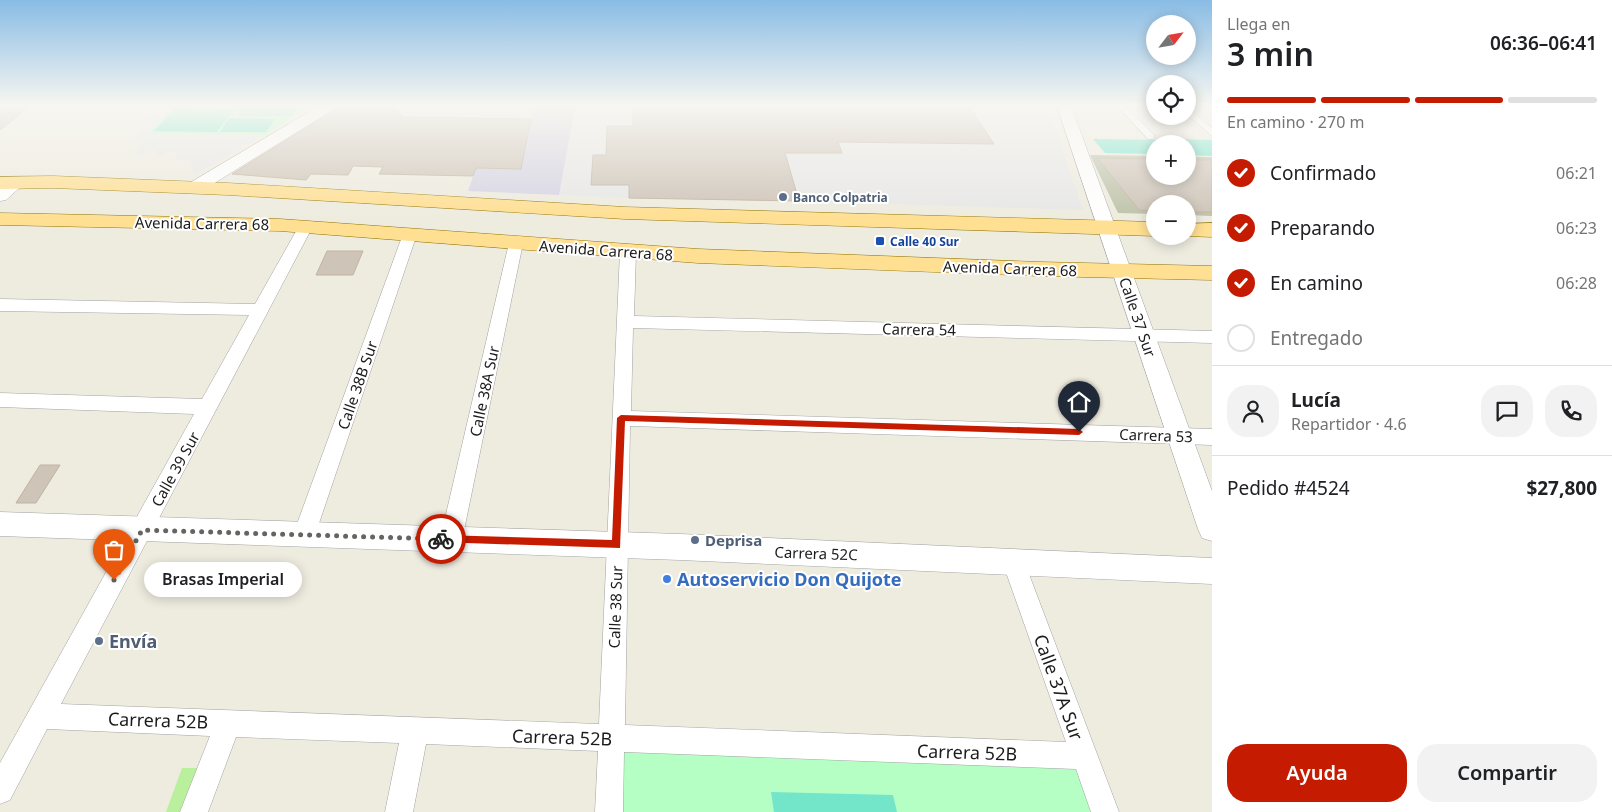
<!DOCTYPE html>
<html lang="es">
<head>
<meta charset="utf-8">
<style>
  :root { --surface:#fff; --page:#f2f2f2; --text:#202124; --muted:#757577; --line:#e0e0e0; --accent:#c51b00 }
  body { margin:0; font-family:"Noto Sans",sans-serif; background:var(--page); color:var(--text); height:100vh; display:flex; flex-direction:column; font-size:19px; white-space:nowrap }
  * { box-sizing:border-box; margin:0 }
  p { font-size:16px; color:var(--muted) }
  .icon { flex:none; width:28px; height:28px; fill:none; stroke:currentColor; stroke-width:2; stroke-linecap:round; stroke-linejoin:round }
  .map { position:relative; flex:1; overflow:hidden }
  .side { display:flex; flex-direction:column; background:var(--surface); width:400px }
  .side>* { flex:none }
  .needle { width:32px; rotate:59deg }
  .fabs { position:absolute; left:1146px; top:15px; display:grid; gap:10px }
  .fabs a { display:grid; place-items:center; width:50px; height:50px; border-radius:50%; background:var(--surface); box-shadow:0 2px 12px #0003; font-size:25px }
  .pin { position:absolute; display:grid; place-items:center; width:42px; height:42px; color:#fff; margin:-51px -21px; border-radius:50% 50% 50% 0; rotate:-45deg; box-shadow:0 0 5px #0007 }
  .pin .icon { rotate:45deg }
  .courier { position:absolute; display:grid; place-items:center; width:50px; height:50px; margin:-25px; border:4px solid #c51b00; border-radius:50%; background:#fff; color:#222; box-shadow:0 1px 6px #0007 }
  .bubble { position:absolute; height:35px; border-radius:18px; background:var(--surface); box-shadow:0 2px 12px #0003; font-size:16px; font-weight:600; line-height:35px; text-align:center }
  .overview em { font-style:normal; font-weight:600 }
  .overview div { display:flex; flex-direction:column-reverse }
  .overview { display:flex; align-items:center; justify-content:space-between; height:85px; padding:0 15px }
  h1 { font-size:32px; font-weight:600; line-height:38px }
  .bar { display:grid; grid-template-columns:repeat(4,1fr); gap:8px 5px; align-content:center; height:60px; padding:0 15px }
  .bar i { height:6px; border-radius:4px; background:var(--line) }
  .bar .current { background:var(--accent) }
  .bar p { grid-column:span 4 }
  .line { display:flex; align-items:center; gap:12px; padding:0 15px; border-top:1px solid var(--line) }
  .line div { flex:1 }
  .round { display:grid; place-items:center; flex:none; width:52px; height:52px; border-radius:20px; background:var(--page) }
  ol { padding:0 15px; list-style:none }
  li { display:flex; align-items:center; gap:15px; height:55px }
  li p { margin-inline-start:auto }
  li .icon { padding:5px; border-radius:50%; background:var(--accent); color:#fff; stroke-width:4 }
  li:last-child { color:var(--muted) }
  li i { width:28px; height:28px; border:2px solid var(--line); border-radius:50% }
  .primary-button { display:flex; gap:10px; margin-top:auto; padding:10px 15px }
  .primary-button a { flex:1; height:58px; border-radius:20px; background:var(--accent); color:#fff; font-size:20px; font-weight:600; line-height:58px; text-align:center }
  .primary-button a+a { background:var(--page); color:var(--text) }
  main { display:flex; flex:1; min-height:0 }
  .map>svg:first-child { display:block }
  .construction { fill:#bfc3aa }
  .grass { fill:#baef9e }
  .park { fill:#b5ffc5 }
  .pitch { fill:#73e6ca }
  .parking { fill:#e7e7e7 }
  .plaza { fill:#d5d3e3 }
  .building { fill:#cec4b8; stroke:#c1b3a0 }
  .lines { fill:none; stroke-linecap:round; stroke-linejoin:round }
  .pedestrian-casing { stroke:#a2a2a2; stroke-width:1 }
  .minor-casing { stroke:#a2a2a2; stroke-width:1 }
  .tertiary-casing { stroke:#a2a2a2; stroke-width:1 }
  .primary-casing { stroke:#917500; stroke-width:1 }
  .pedestrian { fill:#fff; fill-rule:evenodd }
  .minor { fill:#fff; fill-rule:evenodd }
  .tertiary { fill:#fff; fill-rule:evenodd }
  .primary { fill:#ffdf92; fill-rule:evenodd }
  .route { fill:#c51b00 }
  .done { stroke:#656460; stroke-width:5; stroke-dasharray:0 9 }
  .service-dot { fill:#5c6f8a; stroke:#fff; stroke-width:2 }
  .transit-dot { fill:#1a4fb4; stroke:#fff; stroke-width:2 }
  .shop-dot { fill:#3f7fe0; stroke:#fff; stroke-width:2 }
  .labels { text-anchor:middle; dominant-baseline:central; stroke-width:4; stroke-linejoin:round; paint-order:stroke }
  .far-service-label { font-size:12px; font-weight:bold; fill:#4e5e75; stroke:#fff; text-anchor:start }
  .far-transit-label { font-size:12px; font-weight:bold; fill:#164399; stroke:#fff; text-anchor:start }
  .street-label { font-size:15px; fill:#1b1b1b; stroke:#fff }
  .service-label { font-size:15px; font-weight:bold; fill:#4e5e75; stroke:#fff; text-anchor:start }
  .near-shop-label { font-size:18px; font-weight:bold; fill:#366cbe; stroke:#fff; text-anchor:start }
  .near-service-label { font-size:18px; font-weight:bold; fill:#4e5e75; stroke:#fff; text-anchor:start }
  .near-street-label { font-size:18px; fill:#1b1b1b; stroke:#fff }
</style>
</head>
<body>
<main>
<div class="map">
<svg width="1212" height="812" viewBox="0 0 1212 812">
  <rect width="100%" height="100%" fill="#eeebdf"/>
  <path class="construction" d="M1090 155 1155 156V176H1188V157H1212V216L1188 215V204H1155V214L1118 213Z"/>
  <path class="grass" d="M182 768H199L184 812H166Z"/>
  <path class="park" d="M192 106H312L264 135 149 133 172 107Z
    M619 745 1081 760 1100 812H617Z"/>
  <path class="pitch" d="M244 106H297L291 116H237Z
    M175 108 234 109 217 132 154 131Z
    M229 118 275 119 266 132H220Z
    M1093 139 1156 140 1160 144H1155V154L1105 153Z
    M1168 139 1212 140V156L1188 155V144H1173Z
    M771 792 893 795 897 812H774Z"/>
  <path class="parking" d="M157 106H192L172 107 150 133 264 135 195 174 187 160H174L179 152H167L164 156H154L158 149H147L143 154 133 153 145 140 135 139 147 127 137 126Z
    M385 106H534L531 119 389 117 378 119Z
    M575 106H633V126H607L606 155 592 185H629V198L559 195Z
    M969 106H1034L1046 109 1049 111 1083 210 799 201 785 153H842L838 142 994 144Z"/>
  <path class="plaza" d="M534 106H575L559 195 468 191 476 168 521 169Z"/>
  <path class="building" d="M0 106H30L0 130Z
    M341 106H390L397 110 403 117 531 119 521 169 476 168 473 176 379 174 383 167 353 166 348 175 311 174 306 180 232 174Z
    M633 106H969L994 144 838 142 842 153H785L799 201 629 198V185H591L593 155H606L607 126H633Z
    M1097 158 1155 159V176H1188V160H1212V212H1188V204H1155V211L1139 210Z
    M327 251H363L353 275H316Z
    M40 465H60L36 503H16Z"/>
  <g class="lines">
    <g class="pedestrian-casing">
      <path id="pedestrian" d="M1117 106H1125L1154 135V139H1148Z
        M1188 108 1212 128V136L1188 115Z"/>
    </g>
    <g class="minor-casing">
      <path id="minor" d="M306 222 311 223 313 226 61 704 599 724 620 252 623 249H633L636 252 634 316 1212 331V343L633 328 631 411 1212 429V445L630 426 625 725 1066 742 1002 561 1005 554 1013 551 1021 554 1024 561 1119 812H1091L1076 769 624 752 623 812H595L598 751 426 744 413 812H385L399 743 236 737 208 812H180L210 736 47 729 10 800 0 804V763L194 414 0 407V393L202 399 249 315 0 311V299L255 304 299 226 301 223Z
        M410 229 415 231 417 234 315 535 312 542 304 545 296 542 293 535 403 234 405 231Z
        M516 238 521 240 523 243 462 540 459 547 451 550 443 547 440 540 509 243 511 240Z"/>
    </g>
    <g class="tertiary-casing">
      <path id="tertiary" d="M319 106H336L334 109 200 192 194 193 188 192 185 188 188 184Z
        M1057 106H1071L1212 491V541L1202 538 1198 529Z
        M17 177 23 178 26 182 6 200 0 201V187L11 178Z
        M0 512 680 534 1212 558V584L680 560 0 536Z"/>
    </g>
    <g class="primary-casing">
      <path id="primary" d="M53 176 228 183 625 207 1155 222V236L625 219 228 195 53 188 0 189V177Z
        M0 213 280 219 698 249 1040 262 1212 266V280L1040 276 698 263 280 231 0 225Z
        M1212 223V237L1187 236 1188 224Z"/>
    </g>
    <use href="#pedestrian" class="pedestrian"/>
    <use href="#minor" class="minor"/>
    <use href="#tertiary" class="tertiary"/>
    <use href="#primary" class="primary"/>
  </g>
  <linearGradient id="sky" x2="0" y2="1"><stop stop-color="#89bce5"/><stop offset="0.48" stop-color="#f7f6f1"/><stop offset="1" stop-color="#f7f6f1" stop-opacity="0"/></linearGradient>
  <rect width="1212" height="219" fill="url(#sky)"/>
  <path class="route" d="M621 415 1079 429 1083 432 1079 435 625 421 620 548 437 542 436 539 441 535 612 540 617 418Z"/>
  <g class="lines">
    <path class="done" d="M114 580 142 530 441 539"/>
  </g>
  <g class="service-dot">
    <circle cx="783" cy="197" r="5"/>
    <circle cx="695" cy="540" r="5"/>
    <circle cx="99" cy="641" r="5"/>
  </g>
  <rect class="transit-dot" x="875" y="236" width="10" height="10" rx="2.5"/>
  <circle class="shop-dot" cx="667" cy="579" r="5"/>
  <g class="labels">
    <g class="far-service-label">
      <text x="793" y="197">Banco Colpatria</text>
    </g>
    <g class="far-transit-label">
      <text x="890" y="241">Calle 40 Sur</text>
    </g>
    <g class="street-label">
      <text transform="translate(202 223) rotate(1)">Avenida Carrera 68</text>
      <text transform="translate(606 250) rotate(4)">Avenida Carrera 68</text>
      <text transform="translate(1010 268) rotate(2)">Avenida Carrera 68</text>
      <text transform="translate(1138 317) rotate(71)">Calle 37 Sur</text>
      <text transform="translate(919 329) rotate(1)">Carrera 54</text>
      <text transform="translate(357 385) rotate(-71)">Calle 38B Sur</text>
      <text transform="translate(484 391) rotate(-78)">Calle 38A Sur</text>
      <text transform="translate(1156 435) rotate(2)">Carrera 53</text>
      <text transform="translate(175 469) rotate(-61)">Calle 39 Sur</text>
      <text transform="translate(816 553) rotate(2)">Carrera 52C</text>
      <text transform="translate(615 607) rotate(-88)">Calle 38 Sur</text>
    </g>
    <g class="service-label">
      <text x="705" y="540">Deprisa</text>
    </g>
    <g class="near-shop-label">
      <text x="677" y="579">Autoservicio Don Quijote</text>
    </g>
    <g class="near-service-label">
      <text x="109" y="641">Envía</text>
    </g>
    <g class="near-street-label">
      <text transform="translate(1059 687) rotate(70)">Calle 37A Sur</text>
      <text transform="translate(158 720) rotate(2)">Carrera 52B</text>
      <text transform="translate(562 737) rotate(2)">Carrera 52B</text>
      <text transform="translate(967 752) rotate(2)">Carrera 52B</text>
    </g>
  </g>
</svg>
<div class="fabs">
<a><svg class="needle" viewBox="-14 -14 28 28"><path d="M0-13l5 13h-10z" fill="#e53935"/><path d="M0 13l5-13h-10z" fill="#757577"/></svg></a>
<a><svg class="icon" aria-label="locate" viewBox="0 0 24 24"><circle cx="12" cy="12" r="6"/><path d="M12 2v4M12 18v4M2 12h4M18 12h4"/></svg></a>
<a>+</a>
<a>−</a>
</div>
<div class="pin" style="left:114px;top:580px;background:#ea580c"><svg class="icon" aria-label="bag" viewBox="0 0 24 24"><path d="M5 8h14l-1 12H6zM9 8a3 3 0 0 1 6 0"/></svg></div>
<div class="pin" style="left:1079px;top:432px;background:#1f2937"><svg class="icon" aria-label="home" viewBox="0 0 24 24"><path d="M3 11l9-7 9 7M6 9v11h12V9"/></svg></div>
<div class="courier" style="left:441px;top:539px"><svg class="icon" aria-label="bike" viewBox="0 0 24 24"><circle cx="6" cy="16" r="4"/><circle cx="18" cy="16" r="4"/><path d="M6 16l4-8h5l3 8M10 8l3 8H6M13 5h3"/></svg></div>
<div class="bubble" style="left:144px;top:562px;width:158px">Brasas Imperial</div>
</div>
<section class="side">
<div class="overview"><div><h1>3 min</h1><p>Llega en</p></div><em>06:36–06:41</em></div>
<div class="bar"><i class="current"></i><i class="current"></i><i class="current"></i><i></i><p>En camino · 270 m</p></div>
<ol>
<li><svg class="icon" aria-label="check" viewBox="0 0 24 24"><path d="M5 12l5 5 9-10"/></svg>Confirmado<p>06:21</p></li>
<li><svg class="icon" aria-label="check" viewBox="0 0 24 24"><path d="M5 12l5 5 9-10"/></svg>Preparando<p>06:23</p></li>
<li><svg class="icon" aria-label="check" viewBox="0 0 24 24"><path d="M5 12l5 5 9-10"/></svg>En camino<p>06:28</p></li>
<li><i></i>Entregado</li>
</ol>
<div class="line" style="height:90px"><a class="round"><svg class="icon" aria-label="person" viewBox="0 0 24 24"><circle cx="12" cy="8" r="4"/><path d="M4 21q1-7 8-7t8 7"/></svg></a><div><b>Lucía</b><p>Repartidor · 4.6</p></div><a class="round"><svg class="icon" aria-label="chat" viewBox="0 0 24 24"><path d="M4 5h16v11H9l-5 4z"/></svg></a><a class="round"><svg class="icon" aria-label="phone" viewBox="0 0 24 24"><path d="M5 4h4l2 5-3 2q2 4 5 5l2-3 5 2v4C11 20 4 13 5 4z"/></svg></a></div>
<div class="line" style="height:65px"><div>Pedido #4524</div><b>$27,800</b></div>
<div class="primary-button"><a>Ayuda</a><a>Compartir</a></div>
</section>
</main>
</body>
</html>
